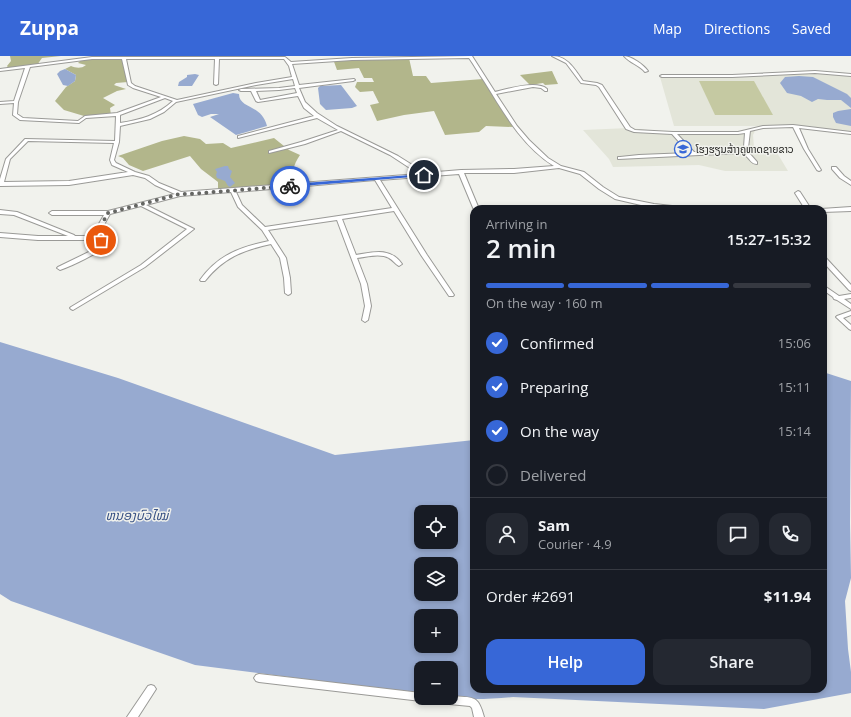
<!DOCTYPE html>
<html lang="en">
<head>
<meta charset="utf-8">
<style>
  :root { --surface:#171b24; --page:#242831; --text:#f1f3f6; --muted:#9ea1a6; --line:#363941; --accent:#3767d7 }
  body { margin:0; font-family:"Open Sans","Noto Sans Lao",sans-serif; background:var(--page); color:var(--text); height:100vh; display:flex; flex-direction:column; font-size:15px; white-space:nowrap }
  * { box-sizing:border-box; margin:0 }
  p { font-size:13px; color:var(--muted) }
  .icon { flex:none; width:22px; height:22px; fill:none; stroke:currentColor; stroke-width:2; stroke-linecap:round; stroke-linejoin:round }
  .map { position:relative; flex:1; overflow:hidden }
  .details { position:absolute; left:470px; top:149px; width:357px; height:488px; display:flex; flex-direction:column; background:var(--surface); border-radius:12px; box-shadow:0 2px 6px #0003 }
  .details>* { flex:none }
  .tools { position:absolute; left:414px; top:449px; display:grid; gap:8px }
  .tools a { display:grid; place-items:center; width:44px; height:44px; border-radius:8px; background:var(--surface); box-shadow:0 2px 6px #0003; font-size:20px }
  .pin { position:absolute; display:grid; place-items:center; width:34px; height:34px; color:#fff; margin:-17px; border:2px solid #fff; border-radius:50%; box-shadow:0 1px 4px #0007 }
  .courier { position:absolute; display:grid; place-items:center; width:40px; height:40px; margin:-20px; border:3px solid #3767d7; border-radius:50%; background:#fff; color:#222; box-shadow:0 1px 5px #0007 }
  .overview em { font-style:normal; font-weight:600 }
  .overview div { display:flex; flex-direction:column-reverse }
  .overview { display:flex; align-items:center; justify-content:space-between; height:68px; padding:0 16px }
  h1 { font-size:26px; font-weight:600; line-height:30px }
  .bar { display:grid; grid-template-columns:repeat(4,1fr); gap:6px 4px; align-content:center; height:48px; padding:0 16px }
  .bar i { height:5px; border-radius:3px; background:var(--line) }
  .bar .selected { background:var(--accent) }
  .bar p { grid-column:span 4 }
  .line { display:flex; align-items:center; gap:10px; padding:0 16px; border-top:1px solid var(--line) }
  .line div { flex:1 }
  .round { display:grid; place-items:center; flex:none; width:42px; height:42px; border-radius:12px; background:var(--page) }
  ol { padding:0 16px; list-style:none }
  li { display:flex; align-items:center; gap:12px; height:44px }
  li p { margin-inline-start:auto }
  li .icon { padding:4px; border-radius:50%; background:var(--accent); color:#fff; stroke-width:4 }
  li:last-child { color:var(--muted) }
  li i { width:22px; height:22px; border:2px solid var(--line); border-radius:50% }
  .button { display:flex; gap:8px; margin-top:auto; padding:8px 16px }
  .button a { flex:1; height:46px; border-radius:12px; background:var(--accent); color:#fff; font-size:16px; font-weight:600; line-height:46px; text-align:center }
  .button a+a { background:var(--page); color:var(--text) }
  header { display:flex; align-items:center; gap:24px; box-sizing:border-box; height:56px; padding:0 20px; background:var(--accent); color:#fff }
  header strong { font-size:19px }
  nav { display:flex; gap:22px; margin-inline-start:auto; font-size:14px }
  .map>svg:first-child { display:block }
  .built { fill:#e3e5d9 }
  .green { fill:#c5c9a2 }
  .forest { fill:#b2b68b }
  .water { fill:#97aad0; fill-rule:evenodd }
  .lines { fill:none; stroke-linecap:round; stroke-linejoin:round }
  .street-casing { stroke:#9a9a97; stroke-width:2 }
  .street { fill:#fff; fill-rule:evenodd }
  .route { fill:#3767d7 }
  .done { stroke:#656663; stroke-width:4; stroke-dasharray:0 7.2 }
  .labels { text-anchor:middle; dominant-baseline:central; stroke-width:3; stroke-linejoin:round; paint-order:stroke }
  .far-poi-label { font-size:10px; fill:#1a1a18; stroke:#f1f2ed; text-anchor:start }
  .water-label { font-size:13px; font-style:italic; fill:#3a5386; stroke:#f1f2ed }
</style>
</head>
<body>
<header>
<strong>Zuppa</strong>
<nav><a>Map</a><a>Directions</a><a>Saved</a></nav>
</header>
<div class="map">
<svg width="851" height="661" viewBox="0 0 851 661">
  <rect width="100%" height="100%" fill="#f1f2ed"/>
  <path class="built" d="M812 17 851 20V76L808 70H674L660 21 761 20Z
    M629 72 667 76H736L753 73 755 75 753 79 754 91 776 95 788 115H725L699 109 613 111 609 103 583 74Z"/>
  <path class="green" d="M699 25H754L773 59H715Z"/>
  <path class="forest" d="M10 0H61L42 2 37 9 9 13 7 10 11 5Z
    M86 2H124L128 26 116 27 114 29 126 33 117 35 103 42 115 49 110 52 111 59 84 60 64 54 55 45 66 31 75 25 76 19 65 13 71 10C76 12 81 13 86 9L78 7 81 4Z
    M409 2 413 20H426L431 27 483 23 513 71 486 70 479 76 445 79 434 55 404 59 377 65 370 49 379 47 373 35 360 36 355 31 357 26H374L372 22H364L359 12 337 14 333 3Z
    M552 15 558 28 545 29 543 27 530 29 520 19Z
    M184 80 200 83 206 88 223 87 231 92 274 82 289 94 300 99C293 109 292 117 292 130L218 136V126L201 113 190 100 143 115 129 109 123 102 118 100 162 85Z"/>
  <path class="water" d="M65 13 76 19 75 25 68 30 63 29 57 18 60 15Z
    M195 18 199 19 192 30H178L179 26 187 21V19Z
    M799 20 813 21 847 38 851 42V52L841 44H827L818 43 812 46 801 40 787 37 780 27 785 21Z
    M341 29 357 50 352 52 326 54 320 48 318 32 320 30Z
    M233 37 239 38C239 53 262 48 267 70L236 79 210 61 219 58H211L202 61 198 59 193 48Z
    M851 53V70L836 67 833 61V57L838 55Z
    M225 110H228L229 113 232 115 230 121 235 127 230 131 228 130 225 125 217 122 216 119 217 116 215 113Z
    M0 286 118 322 335 399 474 384V633H823V316L851 325 850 467 851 522 845 545 848 593 851 616V637L764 653 513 641C492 643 472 644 451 642V612H421V638L195 609 11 545 0 538ZM421 456H451V486H421ZM421 508H451V538H421ZM421 560H451V590H421Z"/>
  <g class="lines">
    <g class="street-casing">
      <path id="street" d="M472 0 495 36C507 33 537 24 547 33V35H545L541 32 533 31 496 38 517 70 529 84 548 102 561 110 584 116 603 131 619 141 654 148 681 151 684 153 654 152 615 143 599 133 580 118 559 112 514 117H464L479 153H474V154L459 118 380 124 427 199 454 239 453 240H449L421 199 394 155 342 163 356 199C374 196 390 191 402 208L399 210C395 208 393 204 389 202 380 197 367 201 357 202L367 228 371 250 368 264 365 266 362 264 365 250 361 228 337 164 268 174 286 202 290 222 291 237 290 238 288 239 285 237 284 222 280 202 271 188C243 194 223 202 205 225H201L200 224C218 199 240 191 269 185L262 174 238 151 231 136 180 140 146 149 194 173 145 211 73 254 71 253 70 252 71 251 141 209 187 173 141 150 110 158 97 181 103 183 108 188C99 197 72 210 60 214L57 212 58 211 97 192 102 188 99 185 94 184H38L0 181V177L38 180H68L14 159 0 158V154L17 156 74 179 75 180H92L104 159H52L49 157 52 155H108L175 138 155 129 145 122 133 119 69 129 0 130V123L6 103 25 83 115 85 116 60 86 62 79 67 20 64 13 59 14 47 0 48V46L14 45 25 12 0 15V13L92 1H285L291 6 352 2ZM469 2C474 9 479 18 484 25 504 57 522 90 554 110L514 113 461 114 425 117 398 100 337 70 317 57 305 46 299 32 353 25 355 24 354 23 299 29 292 8 352 4ZM92 3H122L128 29 133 32 161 41 117 57 85 60 78 65 23 62 17 58 18 46 30 11ZM126 3H215L214 28 216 29 218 28 219 3H284L289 10 292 21 256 27 177 44 135 30 131 27ZM293 23 295 30 279 32 241 33 239 34 241 35H251L256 45 258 46 298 40 304 52 314 60 238 80V82L317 62 338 74 301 86 269 95V97L305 88 341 75 390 99 419 118 181 136 159 127 149 120 135 116 116 107 114 104 119 86 120 70 150 63 164 56 176 46 256 29ZM295 32 297 37 260 44 256 35 279 34ZM165 42 173 45C158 59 140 64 120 67V59ZM28 85 114 87 110 104 112 109 128 116 69 125 4 126 10 103ZM375 124 392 152 265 171 242 149 236 136Z
        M552 0C568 0 575 14 583 25L597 27 602 29 630 71 635 74 673 76H738L763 70 793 69 851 76V78L799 72 808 93 821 114 819 115 817 114 804 93 793 71 763 72 750 75 748 92 744 96 750 98 757 106V108C751 108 750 103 746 100 744 99 742 98 740 97L618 103V101H620L639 99 689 97 672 78 634 76 626 73 599 31 596 29 581 27 566 7ZM745 77 744 91 740 95 694 96 677 78H738Z
        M624 0C631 0 644 9 648 15L645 16C639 9 630 7 624 0Z
        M815 15 851 18V20L815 17 732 21H662L660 20 662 19H732Z
        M832 111H836L844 120 851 125V129L840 122 832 113Z
        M798 135 800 136 811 153H805L795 137Z
        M851 151V155L823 156V153H821Z
        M823 200 825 201 851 229V235L849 234 823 206Z
        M823 229 839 240 851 238V242L844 243 851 248V253L837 244 834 243 833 241 823 234Z
        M851 255V259L843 262 851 269V274L849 273 836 261 837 260Z
        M259 618 421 637V642H451V640C473 642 478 638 484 661H474L472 652 470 650 428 646 424 644 421 645 259 626 256 625 254 622 256 619Z
        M151 629 154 630 156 633 138 661H127L148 630Z"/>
    </g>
    <use href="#street" class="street"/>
  </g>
  <path class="route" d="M424 118 425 120 290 131 288 130 290 128Z"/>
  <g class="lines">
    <path class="done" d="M101 184 94 182 108 157 180 138H190L290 130"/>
  </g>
  <defs>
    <g id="school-ring" transform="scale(0.9)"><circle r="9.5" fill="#f1f2ed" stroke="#3767d7" stroke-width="1.5"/><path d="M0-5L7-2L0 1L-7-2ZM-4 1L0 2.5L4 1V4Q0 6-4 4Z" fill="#3767d7"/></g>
  </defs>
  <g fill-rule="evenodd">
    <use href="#school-ring" x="683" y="93"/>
  </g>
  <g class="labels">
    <g class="far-poi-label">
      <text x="696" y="93">ໂຮງຮຽນສ້າງຄູຫາດຊາຍຂາວ</text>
    </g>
    <g class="water-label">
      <text x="137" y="459">ຫນອງບົວໄໝ່</text>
    </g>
  </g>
</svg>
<div class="tools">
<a><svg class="icon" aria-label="locate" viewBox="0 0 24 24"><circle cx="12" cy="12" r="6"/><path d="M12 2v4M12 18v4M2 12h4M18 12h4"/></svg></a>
<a><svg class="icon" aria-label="layers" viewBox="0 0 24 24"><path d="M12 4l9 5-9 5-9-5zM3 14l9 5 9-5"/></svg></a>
<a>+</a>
<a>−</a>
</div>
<div class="pin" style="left:101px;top:184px;background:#ea580c"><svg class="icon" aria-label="bag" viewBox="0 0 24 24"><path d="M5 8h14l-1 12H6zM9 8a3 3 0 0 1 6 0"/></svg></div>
<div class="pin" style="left:424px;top:119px;background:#1f2937"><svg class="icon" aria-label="home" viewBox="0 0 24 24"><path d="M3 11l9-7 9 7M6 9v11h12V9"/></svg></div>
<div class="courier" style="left:290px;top:130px"><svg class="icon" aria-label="bike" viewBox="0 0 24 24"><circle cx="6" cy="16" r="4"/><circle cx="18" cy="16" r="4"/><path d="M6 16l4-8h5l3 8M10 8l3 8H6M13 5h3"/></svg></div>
<section class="details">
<div class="overview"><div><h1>2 min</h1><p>Arriving in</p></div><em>15:27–15:32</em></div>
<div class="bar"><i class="selected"></i><i class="selected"></i><i class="selected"></i><i></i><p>On the way · 160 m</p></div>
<ol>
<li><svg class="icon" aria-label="check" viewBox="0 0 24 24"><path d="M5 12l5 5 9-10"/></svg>Confirmed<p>15:06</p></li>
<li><svg class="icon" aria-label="check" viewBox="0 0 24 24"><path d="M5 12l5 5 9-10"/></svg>Preparing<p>15:11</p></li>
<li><svg class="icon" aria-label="check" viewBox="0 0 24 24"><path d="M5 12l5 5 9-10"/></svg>On the way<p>15:14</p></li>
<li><i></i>Delivered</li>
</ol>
<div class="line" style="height:72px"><a class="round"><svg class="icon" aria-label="person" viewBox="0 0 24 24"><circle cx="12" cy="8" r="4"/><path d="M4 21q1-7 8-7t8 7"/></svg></a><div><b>Sam</b><p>Courier · 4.9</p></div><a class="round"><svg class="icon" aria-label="chat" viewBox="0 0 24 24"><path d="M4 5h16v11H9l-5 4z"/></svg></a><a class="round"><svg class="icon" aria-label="phone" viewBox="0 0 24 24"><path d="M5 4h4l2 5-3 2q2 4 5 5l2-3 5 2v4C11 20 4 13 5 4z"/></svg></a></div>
<div class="line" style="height:52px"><div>Order #2691</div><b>$11.94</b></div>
<div class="button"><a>Help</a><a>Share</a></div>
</section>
</div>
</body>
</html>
